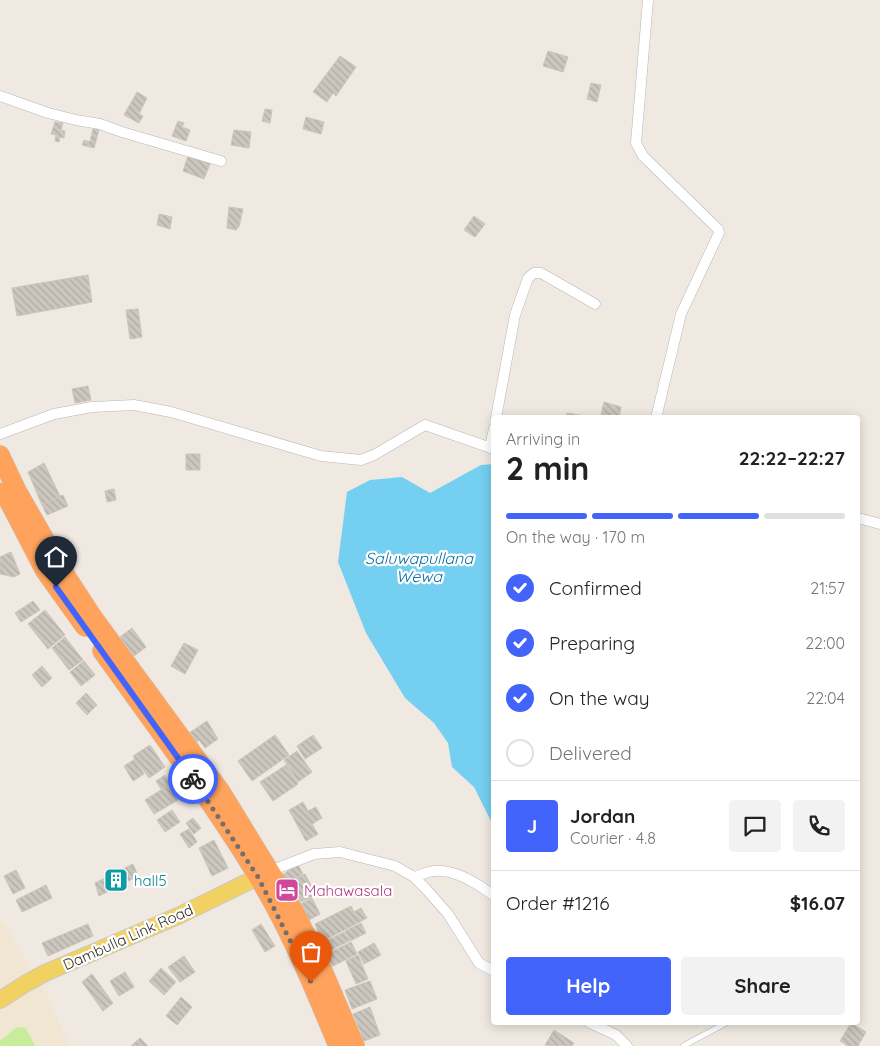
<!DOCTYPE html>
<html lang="en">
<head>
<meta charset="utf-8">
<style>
  :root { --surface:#fff; --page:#f2f2f2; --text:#222; --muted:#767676; --line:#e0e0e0; --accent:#4264fb }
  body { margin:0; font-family:Quicksand,sans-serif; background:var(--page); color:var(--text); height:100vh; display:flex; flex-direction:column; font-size:19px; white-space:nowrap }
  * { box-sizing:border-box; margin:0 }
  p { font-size:16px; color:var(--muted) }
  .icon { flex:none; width:28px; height:28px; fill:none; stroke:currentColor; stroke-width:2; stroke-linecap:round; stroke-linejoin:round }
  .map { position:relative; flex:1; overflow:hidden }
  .details { position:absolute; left:491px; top:415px; width:369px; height:610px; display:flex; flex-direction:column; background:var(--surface); border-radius:5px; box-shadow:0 2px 12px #0003 }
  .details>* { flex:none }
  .pin { position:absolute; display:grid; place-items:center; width:42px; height:42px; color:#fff; margin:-51px -21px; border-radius:50% 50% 50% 0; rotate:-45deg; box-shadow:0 0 5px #0007 }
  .pin .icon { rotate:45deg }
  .courier { position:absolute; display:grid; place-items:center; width:50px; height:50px; margin:-25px; border:4px solid #4264fb; border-radius:50%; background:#fff; color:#222; box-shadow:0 1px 6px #0007 }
  .overview em { font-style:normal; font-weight:700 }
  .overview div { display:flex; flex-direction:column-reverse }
  .overview { display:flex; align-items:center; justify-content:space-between; height:85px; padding:0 15px }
  h1 { font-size:32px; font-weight:700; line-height:38px }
  .bar { display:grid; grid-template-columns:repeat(4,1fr); gap:8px 5px; align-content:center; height:60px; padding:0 15px }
  .bar i { height:6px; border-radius:4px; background:var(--line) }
  .bar .current { background:var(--accent) }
  .bar p { grid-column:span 4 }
  .line { display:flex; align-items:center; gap:12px; padding:0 15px; border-top:1px solid var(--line) }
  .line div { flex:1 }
  .round { display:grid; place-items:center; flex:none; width:52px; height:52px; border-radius:5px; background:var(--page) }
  ol { padding:0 15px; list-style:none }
  li { display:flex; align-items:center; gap:15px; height:55px }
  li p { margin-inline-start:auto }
  li .icon { padding:5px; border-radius:50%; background:var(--accent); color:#fff; stroke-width:4 }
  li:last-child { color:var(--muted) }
  li i { width:28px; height:28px; border:2px solid var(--line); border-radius:50% }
  .primary-button { display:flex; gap:10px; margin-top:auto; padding:10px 15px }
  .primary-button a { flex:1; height:58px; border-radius:5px; background:var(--accent); color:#fff; font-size:20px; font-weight:700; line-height:58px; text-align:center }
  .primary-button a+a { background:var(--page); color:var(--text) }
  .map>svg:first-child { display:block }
  .education { fill:#f0e6d1 }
  .pitch { fill:#c9ec9a }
  .water { fill:#75cff0 }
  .building { fill:url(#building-back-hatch); stroke:#cbc5ba }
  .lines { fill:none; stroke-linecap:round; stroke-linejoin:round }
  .lane-casing { stroke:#b4b7c1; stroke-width:6 }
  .street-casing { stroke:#b4b7c1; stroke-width:11 }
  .primary-casing { stroke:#c9c9c9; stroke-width:18 }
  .highway-casing { stroke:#c9c9c9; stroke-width:20 }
  .lane { stroke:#fff; stroke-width:5 }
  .street { stroke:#fff; stroke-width:10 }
  .primary { stroke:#f2d163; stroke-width:16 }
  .highway { stroke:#ffa35c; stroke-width:19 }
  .done { stroke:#726f6d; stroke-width:5; stroke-dasharray:0 9 }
  .route { stroke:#4264fb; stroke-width:6 }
  .labels { text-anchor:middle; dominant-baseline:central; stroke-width:4.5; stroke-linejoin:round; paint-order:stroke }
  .culture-label { font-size:15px; fill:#0d838f; stroke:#fff; text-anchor:start }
  .hotel-label { font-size:15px; fill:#b23c85; stroke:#fff; text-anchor:start }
  .street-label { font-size:15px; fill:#2e2e2e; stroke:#fff }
  .water-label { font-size:16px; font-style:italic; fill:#0d6fa3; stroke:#fff }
</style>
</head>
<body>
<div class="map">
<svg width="880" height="1046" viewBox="0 0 880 1046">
  <defs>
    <pattern id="building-back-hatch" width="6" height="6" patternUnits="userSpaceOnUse" patternTransform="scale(1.25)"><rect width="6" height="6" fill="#cbc7bf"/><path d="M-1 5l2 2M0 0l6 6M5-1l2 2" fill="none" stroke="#afaba4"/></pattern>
  </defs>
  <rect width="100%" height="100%" fill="#efe9e1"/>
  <path class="education" d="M0 918 47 995 69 1046H0Z"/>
  <path class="pitch" d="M17 1027 26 1028 35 1046H0V1041Z"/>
  <path class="water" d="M494 464V827L474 787 452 767 448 743 434 723 405 698 366 633 338 562 347 492 370 480 402 477 430 493 481 465Z"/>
  <path class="building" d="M548 51 568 57 563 72 543 66Z
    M340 56 356 67 336 96 333 93 327 102 313 92Z
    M591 83 601 85 597 102 587 99Z
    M137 92 147 98 139 114 143 116 139 123 124 115Z
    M265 109 272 110 270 123 262 121Z
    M306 117 324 122 321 134 303 129Z
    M178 121 184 123 182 127 190 130 186 141 172 136Z
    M55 122 63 123 61 130 65 131 64 138 60 137 59 142 55 141 56 135 51 134Z
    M93 129 99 130 94 148 82 145 84 140 90 142Z
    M234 130 251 132 249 148 231 145Z
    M188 156 210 164 204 179 183 171Z
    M229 207 243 209 239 227H238L236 230 227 228Z
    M159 214 172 217 170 229 157 225Z
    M474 216 485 224 475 237 464 230Z
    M88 275 92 302 17 316 12 288Z
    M138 309 142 337 130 339 126 310Z
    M88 386 91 400 75 403 72 389Z
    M604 402 621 407 619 418 601 414Z
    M567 413 590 417V418H566Z
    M186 454H200V470H186Z
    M44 463 60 496 42 505 28 472Z
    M114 489 116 500 107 502 105 491Z
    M63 495 68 506 47 515 42 505Z
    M11 552 20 574 14 577 0 574V557Z
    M33 601 40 610 21 622 15 613Z
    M45 610 65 635 48 649 28 624Z
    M132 628 146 647 134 656 120 637Z
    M65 637 83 660 69 670 52 648Z
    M184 643 198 650 185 674 171 666Z
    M84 661 95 675 81 686 70 672Z
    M42 666 52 678 42 687 32 675Z
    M86 693 97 705 87 715 76 703Z
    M207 721 218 739 205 748 199 740 196 743 189 733Z
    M275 735 289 755 252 781 238 761Z
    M313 735 322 748 305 759 297 746Z
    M150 745 165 767 149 778 133 756Z
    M297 751 312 772 298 782 284 760Z
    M135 759 144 774 133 781 124 766Z
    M286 765 298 784 273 801 260 782Z
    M165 775 171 783 161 789 156 781Z
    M169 785 178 800 154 814 145 800Z
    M303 802 308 811 316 807 322 818 312 824 318 834 306 841 289 810Z
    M172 810 180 822 165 832 157 820Z
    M193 818 201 828 194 834 186 823Z
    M189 829 197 842 189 848 180 834Z
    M214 840 228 868 212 876 199 848Z
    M133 864 138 876 99 896 95 883Z
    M298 865 303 874 286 884 282 875Z
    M16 870 25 888 13 894 4 876Z
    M305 874 316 895 301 902 291 882Z
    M46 885 52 898 22 912 16 900Z
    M312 898 320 914 309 920 301 904Z
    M351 906 354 912 361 908 367 918 323 941 315 924Z
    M361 923 366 933 350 941 345 931Z
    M88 924 93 936 48 956 42 943Z
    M261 924 275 946 265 952 252 930Z
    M344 932 349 941 325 953 320 944Z
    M351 942 357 954 331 967 325 955Z
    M374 943 381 955 364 964 358 952Z
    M358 955 368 979 356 984 346 961Z
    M184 956 195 972 180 982 168 967Z
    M161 968 176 982 164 995 149 981Z
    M125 972 134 987 119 996 110 981Z
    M92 974 113 1003 103 1011 82 982Z
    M370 981 377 999 352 1009 345 990Z
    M181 997 192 1007 177 1025 166 1016Z
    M370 1007 380 1035 364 1041 353 1014Z
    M851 1023 866 1032 858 1046H848L840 1041Z
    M554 1030 574 1043 572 1046 545 1045Z
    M140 1038 148 1046H131Z"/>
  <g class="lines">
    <g class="lane-casing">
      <path id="lane" d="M683 1046 728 1022"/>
    </g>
    <g class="street-casing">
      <path id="street" d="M648 0 636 143 643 156 718 229 719 233 681 314 656 418
        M0 96 48 113 76 120 100 124 122 132 221 161
        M496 418 515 315 528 278 534 273H541L595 304
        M0 434 54 414 92 407 134 405 171 412 321 456 361 460 374 455 425 425 494 449
        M490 448 494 428
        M858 518 880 524
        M270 871 314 854 340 852 395 866 414 877 426 889 448 914 479 963 494 971
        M414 877C419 876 424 873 429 872 451 866 477 883 494 896
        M588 1022 616 1035 627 1046"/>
    </g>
    <g class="primary-casing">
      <path id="primary" d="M0 1000 25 984 45 973 178 916 268 872"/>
    </g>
    <g class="highway-casing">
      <path id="highway" d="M0 455 17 491 64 573 92 616 221 792 294 911 317 957 355 1046
        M4 492 45 571 85 627
        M102 651C155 725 210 798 257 875 290 929 314 988 338 1046"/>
    </g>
    <use href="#lane" class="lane"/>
    <use href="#street" class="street"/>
    <use href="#primary" class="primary"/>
    <use href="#highway" class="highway"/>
  </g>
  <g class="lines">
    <path class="done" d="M193 779 258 877 311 982"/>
    <path class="route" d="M56 587 193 779"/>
  </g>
  <defs>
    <g id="building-square" transform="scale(1.25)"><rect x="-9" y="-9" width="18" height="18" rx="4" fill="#0f9aa8" stroke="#fff"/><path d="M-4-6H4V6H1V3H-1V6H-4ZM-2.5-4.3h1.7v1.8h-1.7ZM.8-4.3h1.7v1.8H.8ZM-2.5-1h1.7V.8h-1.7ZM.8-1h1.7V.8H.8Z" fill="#fff"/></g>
    <g id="hotel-square" transform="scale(1.25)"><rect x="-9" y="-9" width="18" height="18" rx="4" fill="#d1479c" stroke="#fff"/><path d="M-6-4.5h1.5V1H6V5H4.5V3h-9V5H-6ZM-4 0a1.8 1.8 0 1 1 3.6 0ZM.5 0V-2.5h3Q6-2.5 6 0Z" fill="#fff"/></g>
  </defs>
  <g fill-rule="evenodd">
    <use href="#building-square" x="116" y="880"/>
    <use href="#hotel-square" x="287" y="890"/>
  </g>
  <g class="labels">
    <g class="culture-label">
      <text x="134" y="880">hall5</text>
    </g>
    <g class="hotel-label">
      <text x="304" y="890">Mahawasala</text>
    </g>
    <g class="street-label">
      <text transform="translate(128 937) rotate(-24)">Dambulla Link Road</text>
    </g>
    <g class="water-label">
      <text x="419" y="558">Saluwapullana<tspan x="419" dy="18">Wewa</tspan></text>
    </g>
  </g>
</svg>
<div class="pin" style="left:311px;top:982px;background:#ea580c"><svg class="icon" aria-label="bag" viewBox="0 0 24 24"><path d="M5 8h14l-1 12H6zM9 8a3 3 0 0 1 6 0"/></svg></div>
<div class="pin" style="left:56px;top:587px;background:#1f2937"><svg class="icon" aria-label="home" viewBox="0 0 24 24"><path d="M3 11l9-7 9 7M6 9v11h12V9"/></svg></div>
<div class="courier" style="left:193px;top:779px"><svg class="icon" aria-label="bike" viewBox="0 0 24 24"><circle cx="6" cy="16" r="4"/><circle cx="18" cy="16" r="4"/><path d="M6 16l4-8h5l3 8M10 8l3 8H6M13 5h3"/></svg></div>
<section class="details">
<div class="overview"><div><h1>2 min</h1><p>Arriving in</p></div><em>22:22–22:27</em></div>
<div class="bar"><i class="current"></i><i class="current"></i><i class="current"></i><i></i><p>On the way · 170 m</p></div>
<ol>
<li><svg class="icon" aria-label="check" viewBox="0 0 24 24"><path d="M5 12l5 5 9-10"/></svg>Confirmed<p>21:57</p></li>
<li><svg class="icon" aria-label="check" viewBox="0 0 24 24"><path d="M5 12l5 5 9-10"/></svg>Preparing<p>22:00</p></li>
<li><svg class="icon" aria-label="check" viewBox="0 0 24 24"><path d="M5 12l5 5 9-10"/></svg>On the way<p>22:04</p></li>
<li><i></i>Delivered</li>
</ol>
<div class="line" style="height:90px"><b class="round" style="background:var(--accent);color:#fff">J</b><div><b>Jordan</b><p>Courier · 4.8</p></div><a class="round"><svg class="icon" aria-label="chat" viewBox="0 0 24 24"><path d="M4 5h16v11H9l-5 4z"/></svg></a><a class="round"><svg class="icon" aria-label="phone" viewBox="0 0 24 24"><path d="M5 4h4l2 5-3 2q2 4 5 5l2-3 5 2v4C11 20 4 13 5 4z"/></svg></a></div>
<div class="line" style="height:65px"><div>Order #1216</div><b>$16.07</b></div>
<div class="primary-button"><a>Help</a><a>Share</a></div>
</section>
</div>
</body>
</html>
